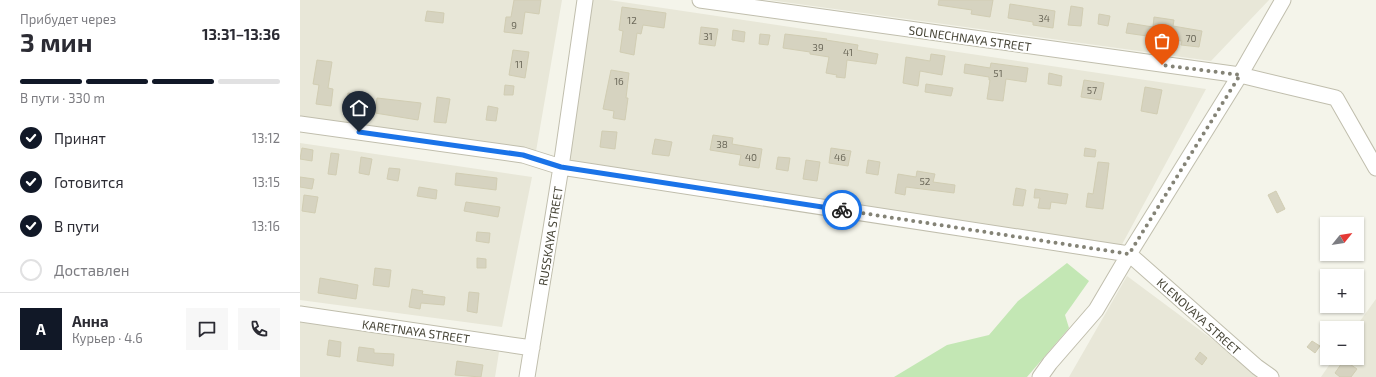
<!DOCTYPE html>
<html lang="ru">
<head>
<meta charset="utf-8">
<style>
  :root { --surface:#fff; --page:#f7f7f7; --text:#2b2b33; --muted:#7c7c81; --line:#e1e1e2; --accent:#111827 }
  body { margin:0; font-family:"Exo 2",sans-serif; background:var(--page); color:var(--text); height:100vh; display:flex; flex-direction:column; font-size:15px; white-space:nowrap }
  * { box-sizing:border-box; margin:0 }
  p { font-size:13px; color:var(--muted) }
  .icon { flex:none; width:22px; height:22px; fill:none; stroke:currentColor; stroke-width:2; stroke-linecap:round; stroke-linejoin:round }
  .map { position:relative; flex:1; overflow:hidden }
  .side { display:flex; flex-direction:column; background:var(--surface); width:300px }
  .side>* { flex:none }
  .needle { width:26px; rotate:60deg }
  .fabs { position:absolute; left:1020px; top:217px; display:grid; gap:8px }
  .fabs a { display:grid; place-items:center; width:44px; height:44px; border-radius:0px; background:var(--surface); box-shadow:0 1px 3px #0004; font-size:20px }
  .pin { position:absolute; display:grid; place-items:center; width:34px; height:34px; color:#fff; margin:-41px -17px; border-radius:50% 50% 50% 0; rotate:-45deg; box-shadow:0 0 4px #0007 }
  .pin .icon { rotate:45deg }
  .courier { position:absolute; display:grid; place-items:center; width:40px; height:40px; margin:-20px; border:3px solid #1a73e8; border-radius:50%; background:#fff; color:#222; box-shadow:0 1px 5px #0007 }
  .head em { font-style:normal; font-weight:700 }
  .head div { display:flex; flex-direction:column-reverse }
  .head { display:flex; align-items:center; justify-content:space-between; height:68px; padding:0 20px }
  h1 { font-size:26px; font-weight:700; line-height:30px }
  .bar { display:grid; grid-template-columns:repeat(4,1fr); gap:6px 4px; align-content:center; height:48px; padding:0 20px }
  .bar i { height:5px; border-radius:3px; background:var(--line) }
  .bar .current { background:var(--accent) }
  .bar p { grid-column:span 4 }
  .line { display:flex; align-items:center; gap:10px; padding:0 20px; border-top:1px solid var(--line) }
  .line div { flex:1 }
  .round { display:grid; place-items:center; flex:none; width:42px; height:42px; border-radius:0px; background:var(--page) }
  ol { padding:0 20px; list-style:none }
  li { display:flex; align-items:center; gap:12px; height:44px }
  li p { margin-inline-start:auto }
  li .icon { padding:4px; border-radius:50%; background:var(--accent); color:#fff; stroke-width:4 }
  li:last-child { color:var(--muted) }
  li i { width:22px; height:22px; border:2px solid var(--line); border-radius:50% }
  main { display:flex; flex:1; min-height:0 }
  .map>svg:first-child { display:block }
  .residential { fill:#e8e7d8 }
  .green { fill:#c3e7b4 }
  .building { fill:#d6d3c0; stroke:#d1cdb3 }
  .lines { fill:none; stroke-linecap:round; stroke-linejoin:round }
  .minor-casing { stroke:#c0bead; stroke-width:17 }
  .minor { stroke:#fff; stroke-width:15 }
  .done { stroke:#848376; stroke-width:4; stroke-dasharray:0 7.2 }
  .route { stroke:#1a73e8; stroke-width:5 }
  .labels { text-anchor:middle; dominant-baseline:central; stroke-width:4; stroke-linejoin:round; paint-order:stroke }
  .number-label { font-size:10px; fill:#6c695a }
  .street-label { font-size:12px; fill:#484638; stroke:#fff }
</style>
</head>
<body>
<main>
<section class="side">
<div class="head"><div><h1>3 мин</h1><p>Прибудет через</p></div><em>13:31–13:36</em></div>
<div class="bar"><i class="current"></i><i class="current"></i><i class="current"></i><i></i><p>В пути · 330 m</p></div>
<ol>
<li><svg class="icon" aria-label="check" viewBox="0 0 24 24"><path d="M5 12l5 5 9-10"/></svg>Принят<p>13:12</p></li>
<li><svg class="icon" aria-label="check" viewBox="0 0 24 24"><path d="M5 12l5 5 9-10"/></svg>Готовится<p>13:15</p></li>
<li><svg class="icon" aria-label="check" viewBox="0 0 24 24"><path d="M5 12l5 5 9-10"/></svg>В пути<p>13:16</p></li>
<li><i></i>Доставлен</li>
</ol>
<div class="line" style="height:72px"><b class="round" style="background:var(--accent);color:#fff">А</b><div><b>Анна</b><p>Курьер · 4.6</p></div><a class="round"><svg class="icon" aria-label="chat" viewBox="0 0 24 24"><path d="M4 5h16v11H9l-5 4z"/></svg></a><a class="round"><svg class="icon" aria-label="phone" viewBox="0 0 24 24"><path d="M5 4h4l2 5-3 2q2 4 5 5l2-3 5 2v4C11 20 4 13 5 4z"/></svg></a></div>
</section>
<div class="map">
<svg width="1076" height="377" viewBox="0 0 1076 377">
  <rect width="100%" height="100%" fill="#f4f4ea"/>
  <path class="residential" d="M0 0H262L235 157 0 122Z
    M283 0H309L906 89 819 250 256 160Z
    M469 0H969L911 61Z
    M0 143 232 177 202 327 0 300Z
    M827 276 963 377H769Z
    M1076 299V377H1021L1034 358H1057V328H1055Z
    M0 322 199 352 195 377H0Z"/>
  <path class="green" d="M767 263 789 281 765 315 769 328 727 377H594L647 345 689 335 718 301Z"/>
  <path class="building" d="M214 0H241L239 14 225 12 222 34 204 32 206 17H211Z
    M639 0H693L690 17 671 14 672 10 638 5Z
    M710 4 755 11 753 28 733 25V22L708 18Z
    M771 6 783 8 781 26 768 25Z
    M322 7 366 13 364 28 343 25 341 34 337 33 334 55 320 52 323 31 319 30Z
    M127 11 144 13 143 23 125 21Z
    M799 14 810 16 808 26 798 24Z
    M854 17 874 20 873 26 902 31 899 47 881 45 882 41 826 33 828 23 853 27Z
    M401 27 418 29 415 46 399 44Z
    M433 30 445 32 444 42 432 40Z
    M460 34 470 35 468 45 459 44Z
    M485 34 527 39 526 40 558 45 557 50 578 54 576 64 547 60 545 78 536 77 537 75 526 73 529 57 510 54V52L483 48Z
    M213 50 229 52 225 78 209 75Z
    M631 54 645 56 642 75 620 71 618 86 603 83 606 57 630 61Z
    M17 60 32 62 28 88 33 89 31 106 16 104 19 85 13 84Z
    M691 63 728 68 726 82 706 79 703 101 687 99 690 80H689V77L664 73 665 64 690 68Z
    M311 70 329 73 326 98H328L325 120 313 118 314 111 303 109Z
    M749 73 762 76 761 86 748 84Z
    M784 80 804 83 801 100 781 97Z
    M626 84 653 88 651 96 625 92Z
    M205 85 214 86 213 95H204Z
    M845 87 862 90 857 114 841 111Z
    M48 93 63 95 60 112 46 110Z
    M137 97 150 99 146 123 134 122Z
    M77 98 121 103 118 120 75 113Z
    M188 106 198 108 196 121 186 120Z
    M302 131 317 132 315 149 300 147Z
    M413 135 433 138 432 144 462 149 459 168 439 165 441 155 410 150Z
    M355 139 372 142 369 156 352 154Z
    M2 148 13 150 12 161 0 159Z
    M531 148 551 151 548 166 529 163Z
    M785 148 796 150 795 157 784 156Z
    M31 153 39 154 36 175 28 174Z
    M61 157 72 159 69 175 59 173Z
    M478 157 490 158 488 171 476 169Z
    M506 160 520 162 517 181 503 179Z
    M568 160 580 162 578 175 566 173Z
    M798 162 809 163 803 209 786 207 788 193 793 194Z
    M89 168 100 169 98 181 87 179Z
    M617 171 635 174 633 182 655 185 654 193 606 187 605 195 595 193 598 174 616 177Z
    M156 173 197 178 196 190 155 185Z
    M0 177 14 179 12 189 0 187Z
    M119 187 137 190 136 199 117 196Z
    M716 188 726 190 723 206 713 205Z
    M735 189 768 194 766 204 751 202 750 209 738 208 740 198H734Z
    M976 191 985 209 977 213 968 195Z
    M4 195 18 197 15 213 2 211Z
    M166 202 200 207 198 217 164 211Z
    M177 232 190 233 189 243 176 241Z
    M177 258 186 259V268H177Z
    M75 268 91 270 89 287 73 285Z
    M20 278 58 285 56 299 18 293Z
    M112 289 123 291 122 294 145 297 144 305 121 303 120 309 109 307Z
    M169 292 179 293 177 313 167 311Z
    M29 340 41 342 40 357 27 355Z
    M1012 341 1020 346 1015 353 1007 347Z
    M59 347 74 349V353L94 354 93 366 57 361Z
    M900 352 907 358 902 365 895 359Z
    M1044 360 1057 369 1051 377H1040L1035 373Z
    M157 361 183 365 181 377 155 375Z"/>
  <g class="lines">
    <g class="minor-casing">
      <path id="minor" d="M400 0 940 75 1036 98 1076 168
        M0 124 223 155 261 167 829 254
        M829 254 957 367 971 377
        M0 314 232 348
        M227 377 261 167 285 0
        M740 377 750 363 796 310 829 254 940 75 983 0"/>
    </g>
    <use href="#minor" class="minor"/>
  </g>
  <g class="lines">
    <path class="done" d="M542 210 829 254 940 75 862 65"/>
    <path class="route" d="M59 132 223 155 261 167 542 210"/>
  </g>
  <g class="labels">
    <g class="number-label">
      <text x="744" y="18">34</text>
      <text x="332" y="20">12</text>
      <text x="214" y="25">9</text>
      <text x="408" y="36">31</text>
      <text x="891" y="38">70</text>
      <text x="518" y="47">39</text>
      <text x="548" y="52">41</text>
      <text x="219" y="64">11</text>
      <text x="698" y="73">51</text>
      <text x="319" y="81">16</text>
      <text x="792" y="90">57</text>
      <text x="422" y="144">38</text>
      <text x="451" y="157">40</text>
      <text x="540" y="157">46</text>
      <text x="625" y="181">52</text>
    </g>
    <g class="street-label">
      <text transform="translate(670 38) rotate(8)">SOLNECHNAYA STREET</text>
      <text transform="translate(250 236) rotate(-81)">RUSSKAYA STREET</text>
      <text transform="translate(899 316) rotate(42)">KLENOVAYA STREET</text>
      <text transform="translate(116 331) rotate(8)">KARETNAYA STREET</text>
    </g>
  </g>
</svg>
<div class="fabs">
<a><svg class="needle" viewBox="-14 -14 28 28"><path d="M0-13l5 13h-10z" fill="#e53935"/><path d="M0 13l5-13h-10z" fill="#7c7c81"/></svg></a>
<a>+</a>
<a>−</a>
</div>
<div class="pin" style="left:862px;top:65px;background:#ea580c"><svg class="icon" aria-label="bag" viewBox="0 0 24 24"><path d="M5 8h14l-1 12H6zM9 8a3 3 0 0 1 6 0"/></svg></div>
<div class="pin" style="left:59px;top:132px;background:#1f2937"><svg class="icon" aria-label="home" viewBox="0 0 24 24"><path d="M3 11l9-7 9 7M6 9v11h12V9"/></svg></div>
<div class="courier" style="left:542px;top:210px"><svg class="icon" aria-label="bike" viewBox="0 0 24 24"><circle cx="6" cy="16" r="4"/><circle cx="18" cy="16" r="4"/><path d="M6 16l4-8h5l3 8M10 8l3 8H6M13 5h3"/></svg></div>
</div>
</main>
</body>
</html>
